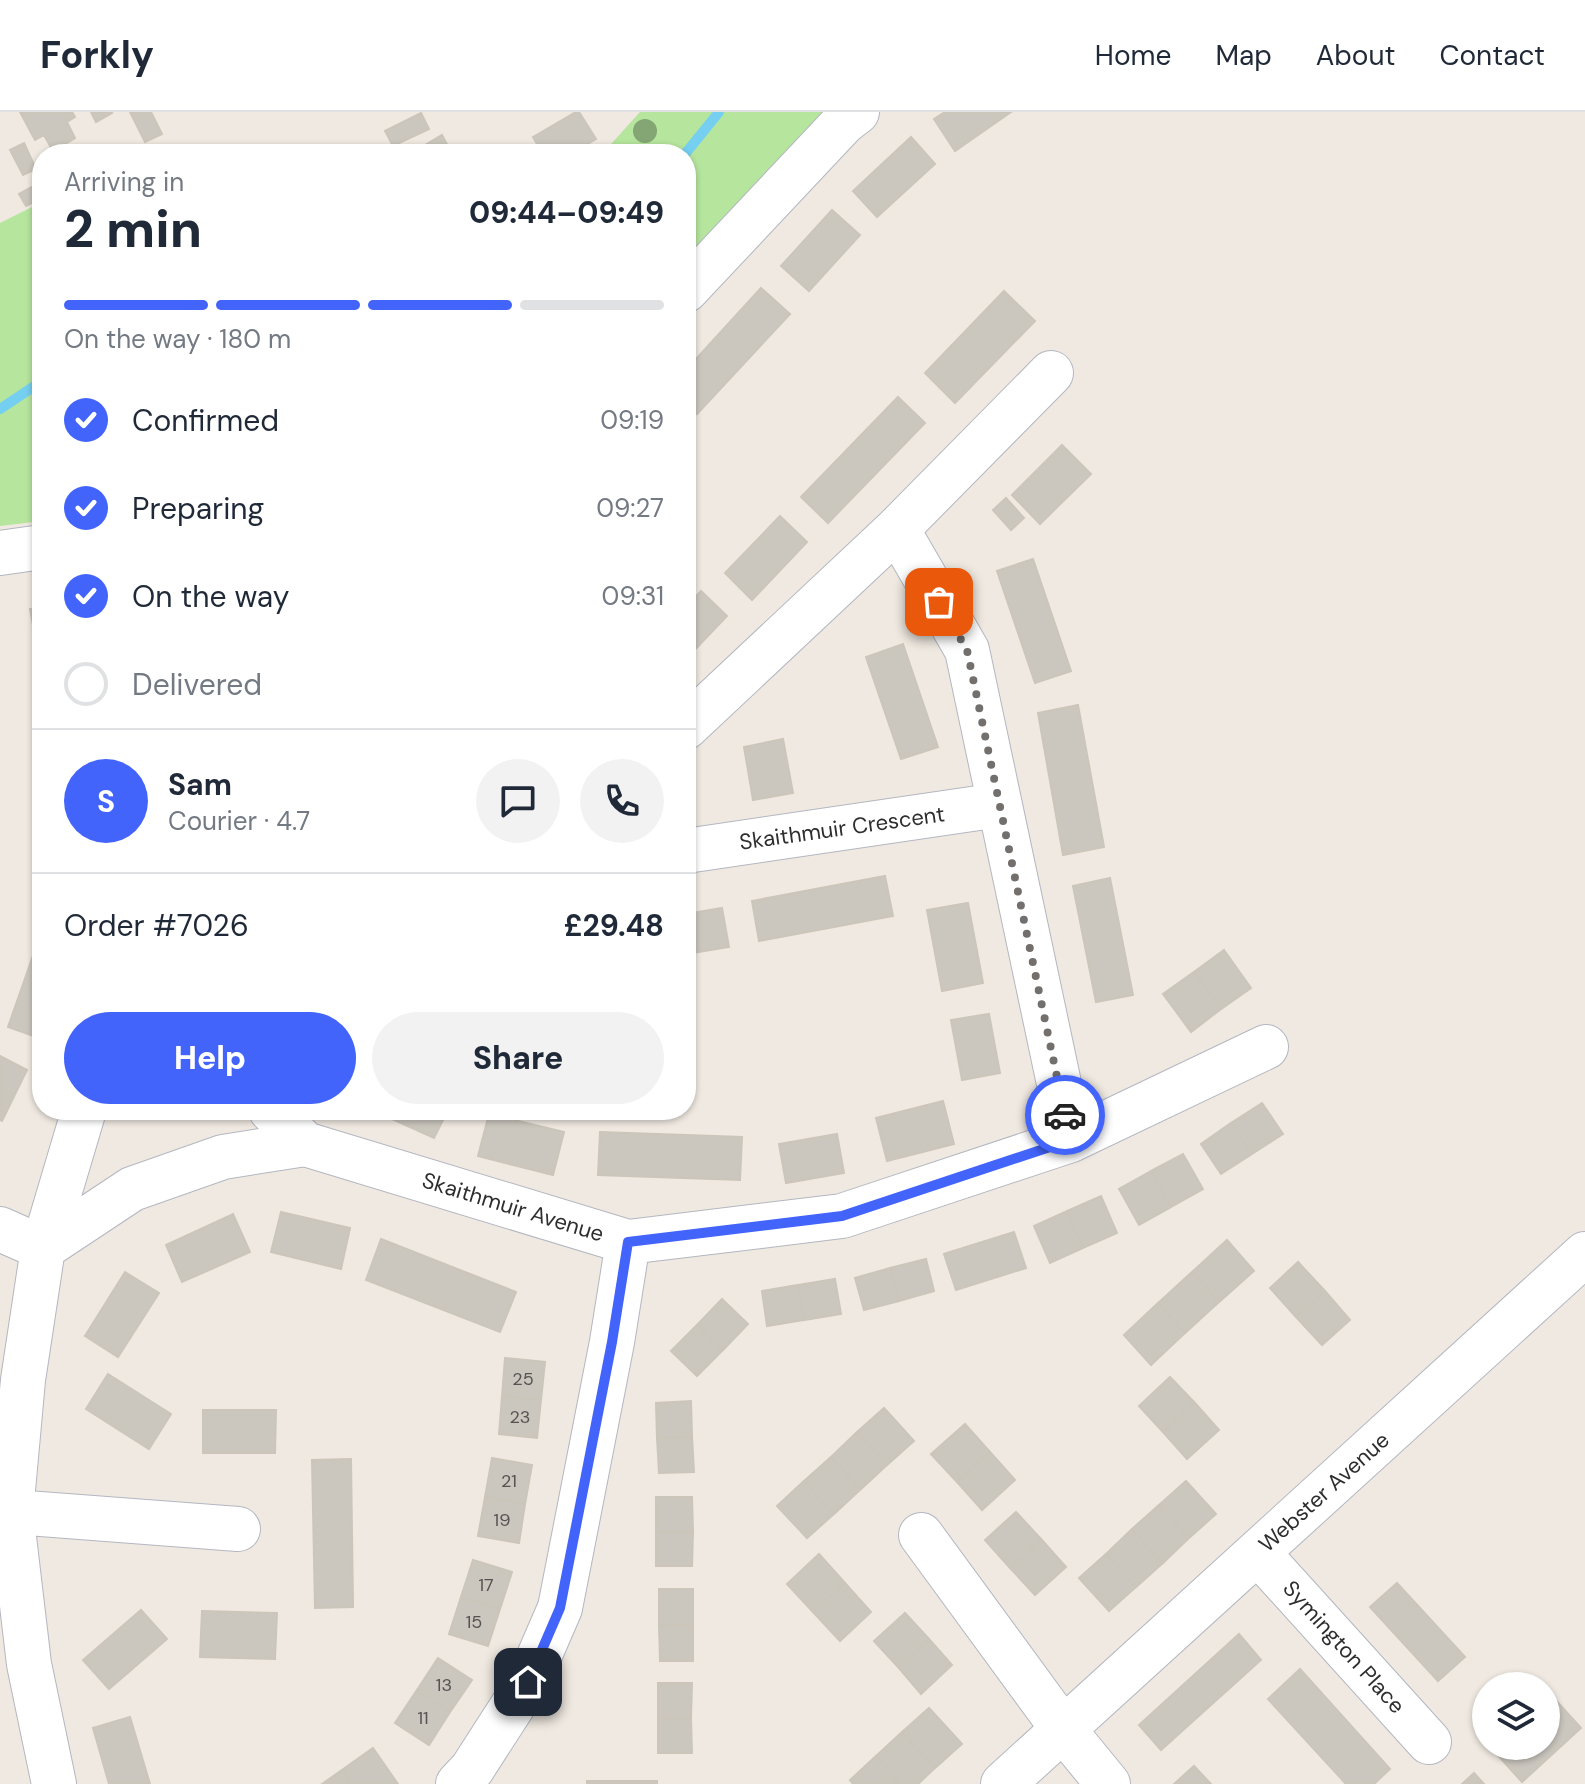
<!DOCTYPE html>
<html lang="en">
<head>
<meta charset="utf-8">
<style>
  :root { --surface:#fff; --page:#f2f2f3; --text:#1f2937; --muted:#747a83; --line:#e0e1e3; --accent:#4264fb }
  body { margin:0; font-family:"DM Sans",sans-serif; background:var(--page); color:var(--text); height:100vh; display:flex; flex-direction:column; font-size:30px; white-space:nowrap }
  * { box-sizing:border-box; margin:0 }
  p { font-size:26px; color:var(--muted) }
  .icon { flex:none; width:44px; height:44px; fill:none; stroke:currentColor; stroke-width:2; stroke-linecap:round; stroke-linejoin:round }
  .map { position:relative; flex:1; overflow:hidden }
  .drawer { position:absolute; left:32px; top:32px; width:664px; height:976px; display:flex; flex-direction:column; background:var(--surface); border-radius:32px; box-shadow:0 2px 6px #0004 }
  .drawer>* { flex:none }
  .fabs { position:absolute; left:1472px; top:1560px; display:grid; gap:16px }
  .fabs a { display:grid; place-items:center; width:88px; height:88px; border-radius:50%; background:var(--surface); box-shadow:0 2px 6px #0004; font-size:40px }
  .pin { position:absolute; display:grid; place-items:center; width:68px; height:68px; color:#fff; margin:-34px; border-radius:16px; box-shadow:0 4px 12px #0006 }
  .courier { position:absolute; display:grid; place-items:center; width:80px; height:80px; margin:-40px; border:6px solid #4264fb; border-radius:50%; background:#fff; color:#222; box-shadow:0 2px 10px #0007 }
  .headline em { font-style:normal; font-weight:800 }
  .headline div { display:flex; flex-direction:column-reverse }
  .headline { display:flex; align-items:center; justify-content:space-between; height:136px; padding:0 32px }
  h1 { font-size:52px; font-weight:800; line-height:60px }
  .bar { display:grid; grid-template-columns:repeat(4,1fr); gap:12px 8px; align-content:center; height:96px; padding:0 32px }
  .bar i { height:10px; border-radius:6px; background:var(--line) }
  .bar .active { background:var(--accent) }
  .bar p { grid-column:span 4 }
  .line { display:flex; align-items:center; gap:20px; padding:0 32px; border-top:2px solid var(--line) }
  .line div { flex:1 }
  .round { display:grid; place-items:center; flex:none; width:84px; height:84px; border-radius:42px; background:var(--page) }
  ol { padding:0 32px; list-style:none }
  li { display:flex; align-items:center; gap:24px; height:88px }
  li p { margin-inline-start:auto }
  li .icon { padding:8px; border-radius:50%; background:var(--accent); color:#fff; stroke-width:4 }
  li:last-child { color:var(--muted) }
  li i { width:44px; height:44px; border:4px solid var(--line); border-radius:50% }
  .primary-button { display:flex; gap:16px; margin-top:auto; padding:16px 32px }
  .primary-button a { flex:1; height:92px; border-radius:48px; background:var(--accent); color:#fff; font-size:32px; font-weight:800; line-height:92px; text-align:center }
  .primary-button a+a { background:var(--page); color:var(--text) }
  header { display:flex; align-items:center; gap:48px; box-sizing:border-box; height:112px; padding:0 40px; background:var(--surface); border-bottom:2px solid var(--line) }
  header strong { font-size:38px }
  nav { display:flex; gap:44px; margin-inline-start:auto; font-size:28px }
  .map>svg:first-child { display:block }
  .green { fill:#b6e59e }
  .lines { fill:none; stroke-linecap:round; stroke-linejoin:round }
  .stream { stroke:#75cff0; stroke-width:10 }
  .building { fill:#cbc7bf; stroke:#cbc5ba; stroke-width:2 }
  .minor-casing { stroke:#b4b7c1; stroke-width:46 }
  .minor { stroke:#fff; stroke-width:44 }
  .tree { fill:#84a574 }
  .done { stroke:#726f6d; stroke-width:8; stroke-dasharray:0 14.4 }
  .route { stroke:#4264fb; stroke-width:10 }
  .labels { text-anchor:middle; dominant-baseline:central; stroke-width:8; stroke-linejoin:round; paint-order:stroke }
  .number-label { font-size:18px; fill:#555452 }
  .street-label { font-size:22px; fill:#2e2e2e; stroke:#fff }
</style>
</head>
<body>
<header>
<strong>Forkly</strong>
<nav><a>Home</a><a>Map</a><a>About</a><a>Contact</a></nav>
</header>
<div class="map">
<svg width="1585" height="1672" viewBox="0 0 1585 1672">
  <rect width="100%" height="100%" fill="#efe9e1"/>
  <path class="green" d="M640 0H827L686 149V42H602Z
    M42 90V409L0 414V111Z"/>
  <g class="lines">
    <path class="stream" d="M685 42 719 0
      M0 297 42 269"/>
  </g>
  <path class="building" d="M20 0H72L75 5 67 10 75 26 53 39 44 23 35 28Z
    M91 0H111L112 1 96 10Z
    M130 0H151L162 22 145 30Z
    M576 0H579L596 27 571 42H543L533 25Z
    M945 0H1011L955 39 934 7Z
    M421 1 429 17 393 34 385 19Z
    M442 23 451 40 465 33 470 42H410Z
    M911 25 935 52 877 105 853 79Z
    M24 31 36 57 23 63 10 38Z
    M32 75 38 88 26 94 19 82Z
    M832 98 860 123 809 179 781 154Z
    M761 176 790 202 697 302 686 292V258Z
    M1004 179 1035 209 955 291 925 261Z
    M898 285 925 311 828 411 801 385Z
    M1062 333 1091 362 1040 412 1012 383Z
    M1006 386 1024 406 1011 418 993 398Z
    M780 404 807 430 752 488 725 461Z
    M1033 447 1071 559 1035 571 997 459Z
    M701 479 727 504 686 547V495Z
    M42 495V534L37 535 30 497Z
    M903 532 938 635 901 647 866 545Z
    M1078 593 1104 735 1063 743 1038 601Z
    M783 627 793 681 753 688 744 635Z
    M885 764 893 804 759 829 752 789Z
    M1110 766 1133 883 1096 890 1073 774Z
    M968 791 983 871 942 879 927 798Z
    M722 796 729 835 686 842V802Z
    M42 818V927L8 915Z
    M1224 838 1251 876 1221 897 1194 860Z
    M1194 860 1221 897 1191 920 1163 882Z
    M989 902 1000 961 962 968 951 908Z
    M0 944 27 958 2 1009 0 1008Z
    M943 989 954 1032 887 1049 876 1006Z
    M1262 991 1283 1022 1252 1042 1231 1011Z
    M372 998H448L434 1026Z
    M489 1002 564 1020 553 1063 478 1044Z
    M1231 1011 1252 1042 1221 1062 1201 1032Z
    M600 1020 742 1025 740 1068 598 1063Z
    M837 1022 844 1061 786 1071 779 1032Z
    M1183 1042 1203 1077 1171 1095 1151 1059Z
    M1151 1059 1171 1095 1139 1113 1119 1077Z
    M1101 1084 1117 1121 1083 1136 1067 1099Z
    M1067 1099 1083 1136 1050 1151 1034 1114Z
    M281 1100 350 1116 341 1157 271 1140Z
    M233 1102 250 1140 182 1170 166 1133Z
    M1014 1120 1026 1156 956 1178 944 1142Z
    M381 1127 516 1180 500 1220 366 1168Z
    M1227 1128 1254 1159 1219 1190 1192 1160Z
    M926 1147 934 1179 899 1189 890 1156Z
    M1298 1150 1325 1179 1296 1205 1270 1176Z
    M890 1156 899 1189 864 1198 855 1166Z
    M125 1160 159 1181 118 1245 85 1224Z
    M1192 1160 1219 1190 1185 1221 1158 1191Z
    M835 1167 841 1202 804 1208 798 1173Z
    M798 1173 804 1208 767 1214 762 1179Z
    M1325 1179 1350 1208 1322 1233 1296 1205Z
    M722 1187 748 1212 723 1238 697 1213Z
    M1158 1191 1185 1221 1151 1253 1124 1223Z
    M697 1213 723 1238 697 1264 671 1239Z
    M505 1246 545 1250 541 1288 502 1284Z
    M108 1262 171 1302 149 1337 86 1297Z
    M1170 1265 1195 1291 1163 1320 1139 1294Z
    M502 1284 541 1288 537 1326 499 1322Z
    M691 1289 692 1325 657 1326 656 1291Z
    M1195 1291 1219 1318 1187 1347 1163 1320Z
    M884 1296 914 1329 887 1353 857 1320Z
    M203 1298H276L275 1341H203Z
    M965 1312 990 1340 957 1370 931 1342Z
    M857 1320 887 1353 861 1377 831 1345Z
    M692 1325 694 1360 659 1361 657 1326Z
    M990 1340 1015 1368 982 1398 957 1370Z
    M831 1345 861 1377 834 1402 804 1369Z
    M492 1346 532 1353 525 1392 485 1385Z
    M351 1347 353 1495 315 1496 312 1348Z
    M804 1369 834 1402 807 1426 777 1394Z
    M1186 1369 1216 1402 1189 1426 1159 1393Z
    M485 1385 525 1392 519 1431 478 1424Z
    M656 1385H692L693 1420H656Z
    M1159 1393 1189 1426 1163 1451 1132 1417Z
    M1016 1400 1041 1427 1010 1456 985 1428Z
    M1132 1417 1163 1451 1136 1475 1106 1442Z
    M656 1420H693L692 1454H656Z
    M1041 1427 1066 1455 1035 1483 1010 1456Z
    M819 1442 845 1471 813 1500 787 1472Z
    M1106 1442 1136 1475 1109 1499 1079 1466Z
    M473 1448 512 1460 500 1497 461 1485Z
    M845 1471 871 1500 840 1529 813 1500Z
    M1397 1471 1465 1545 1438 1569 1370 1495Z
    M659 1477H693V1513H659Z
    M461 1485 500 1497 488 1534 449 1522Z
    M141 1498 167 1527 109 1577 83 1548Z
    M202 1499 277 1501 275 1547 200 1545Z
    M905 1501 929 1527 898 1555 874 1529Z
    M659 1513H693V1549H660Z
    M1239 1522 1261 1548 1161 1638 1139 1613Z
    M929 1527 952 1553 921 1582 898 1555Z
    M438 1546 472 1568 450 1600 417 1578Z
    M1300 1557 1390 1657 1374 1672H1346L1268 1587Z
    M658 1571H692L691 1606H658Z
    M417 1578 450 1600 429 1633 395 1611Z
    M1552 1584 1581 1616 1522 1670 1493 1638 1497 1634H1546V1589Z
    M929 1596 962 1632 935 1656 902 1620Z
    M130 1605 150 1672H109L93 1616Z
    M658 1606H691L692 1641H658Z
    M902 1620 935 1656 918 1672H901L876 1644Z
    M373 1636 398 1672H351L342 1658Z
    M876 1644 901 1672H853L850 1668Z
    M1194 1654 1211 1672H1174Z
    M342 1658 351 1672H322Z
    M1474 1661 1484 1672H1462Z
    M587 1669H622V1672H587Z
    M622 1669H657V1672H622Z"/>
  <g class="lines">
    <g class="minor-casing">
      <path id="minor" d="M686 178 844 10 857 0
        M897 417 967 538 1071 1028
        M0 441 42 435
        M686 615 897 417 1051 261
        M686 739 999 693
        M305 1032 628 1130 842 1104 1071 1028 1266 935
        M0 1117 43 1136 132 1077 223 1045 305 1032 271 998
        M0 1399 238 1417
        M921 1423 1063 1617 1108 1672
        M1258 1441 1429 1630
        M54 1672 29 1552 11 1400 23 1268 43 1136 84 998
        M458 1672 472 1657 528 1570 560 1496 612 1230 628 1130
        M1003 1672 1585 1142"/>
    </g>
    <use href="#minor" class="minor"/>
  </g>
  <circle class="tree" cx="645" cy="19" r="12"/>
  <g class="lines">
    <path class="done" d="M939 490 967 538 1065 1003"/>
    <path class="route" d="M528 1570 560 1496 612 1230 628 1130 842 1104 1071 1028 1065 1003"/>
  </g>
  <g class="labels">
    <g class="number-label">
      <text x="523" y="1267">25</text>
      <text x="520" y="1305">23</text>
      <text x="509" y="1369">21</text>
      <text x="502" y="1408">19</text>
      <text x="486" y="1473">17</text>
      <text x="474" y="1510">15</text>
      <text x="444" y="1573">13</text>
      <text x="423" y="1606">11</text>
    </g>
    <g class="street-label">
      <text transform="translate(842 716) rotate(-8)">Skaithmuir Crescent</text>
      <text transform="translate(513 1095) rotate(17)">Skaithmuir Avenue</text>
      <text transform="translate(1324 1380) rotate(-42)">Webster Avenue</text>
      <text transform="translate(1344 1535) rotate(48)">Symington Place</text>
    </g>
  </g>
</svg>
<div class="fabs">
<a><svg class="icon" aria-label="layers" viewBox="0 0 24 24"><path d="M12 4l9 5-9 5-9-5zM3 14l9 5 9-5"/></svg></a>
</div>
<div class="pin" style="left:939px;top:490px;background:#ea580c"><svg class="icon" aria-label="bag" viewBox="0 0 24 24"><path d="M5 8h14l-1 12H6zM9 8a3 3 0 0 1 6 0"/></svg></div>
<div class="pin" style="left:528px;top:1570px;background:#1f2937"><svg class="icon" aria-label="home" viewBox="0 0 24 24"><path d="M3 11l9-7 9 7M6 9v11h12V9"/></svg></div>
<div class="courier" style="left:1065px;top:1003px"><svg class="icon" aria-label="car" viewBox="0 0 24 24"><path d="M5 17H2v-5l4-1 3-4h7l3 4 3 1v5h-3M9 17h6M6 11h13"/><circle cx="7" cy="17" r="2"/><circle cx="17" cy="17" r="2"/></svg></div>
<section class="drawer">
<div class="headline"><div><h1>2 min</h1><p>Arriving in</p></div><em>09:44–09:49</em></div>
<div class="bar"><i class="active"></i><i class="active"></i><i class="active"></i><i></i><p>On the way · 180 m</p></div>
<ol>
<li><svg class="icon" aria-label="check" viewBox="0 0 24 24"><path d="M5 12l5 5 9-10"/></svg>Confirmed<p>09:19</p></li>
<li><svg class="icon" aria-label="check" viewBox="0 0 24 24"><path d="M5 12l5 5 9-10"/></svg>Preparing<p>09:27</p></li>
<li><svg class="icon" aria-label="check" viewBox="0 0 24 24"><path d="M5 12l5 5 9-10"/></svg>On the way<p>09:31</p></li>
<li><i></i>Delivered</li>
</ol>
<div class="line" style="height:144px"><b class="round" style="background:var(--accent);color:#fff">S</b><div><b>Sam</b><p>Courier · 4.7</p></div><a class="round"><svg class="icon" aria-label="chat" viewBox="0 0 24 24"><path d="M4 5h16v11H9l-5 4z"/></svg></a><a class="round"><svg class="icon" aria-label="phone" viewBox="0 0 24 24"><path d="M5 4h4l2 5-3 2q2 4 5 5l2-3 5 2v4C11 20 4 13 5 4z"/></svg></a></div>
<div class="line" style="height:104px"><div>Order #7026</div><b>£29.48</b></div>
<div class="primary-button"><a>Help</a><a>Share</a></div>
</section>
</div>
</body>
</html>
